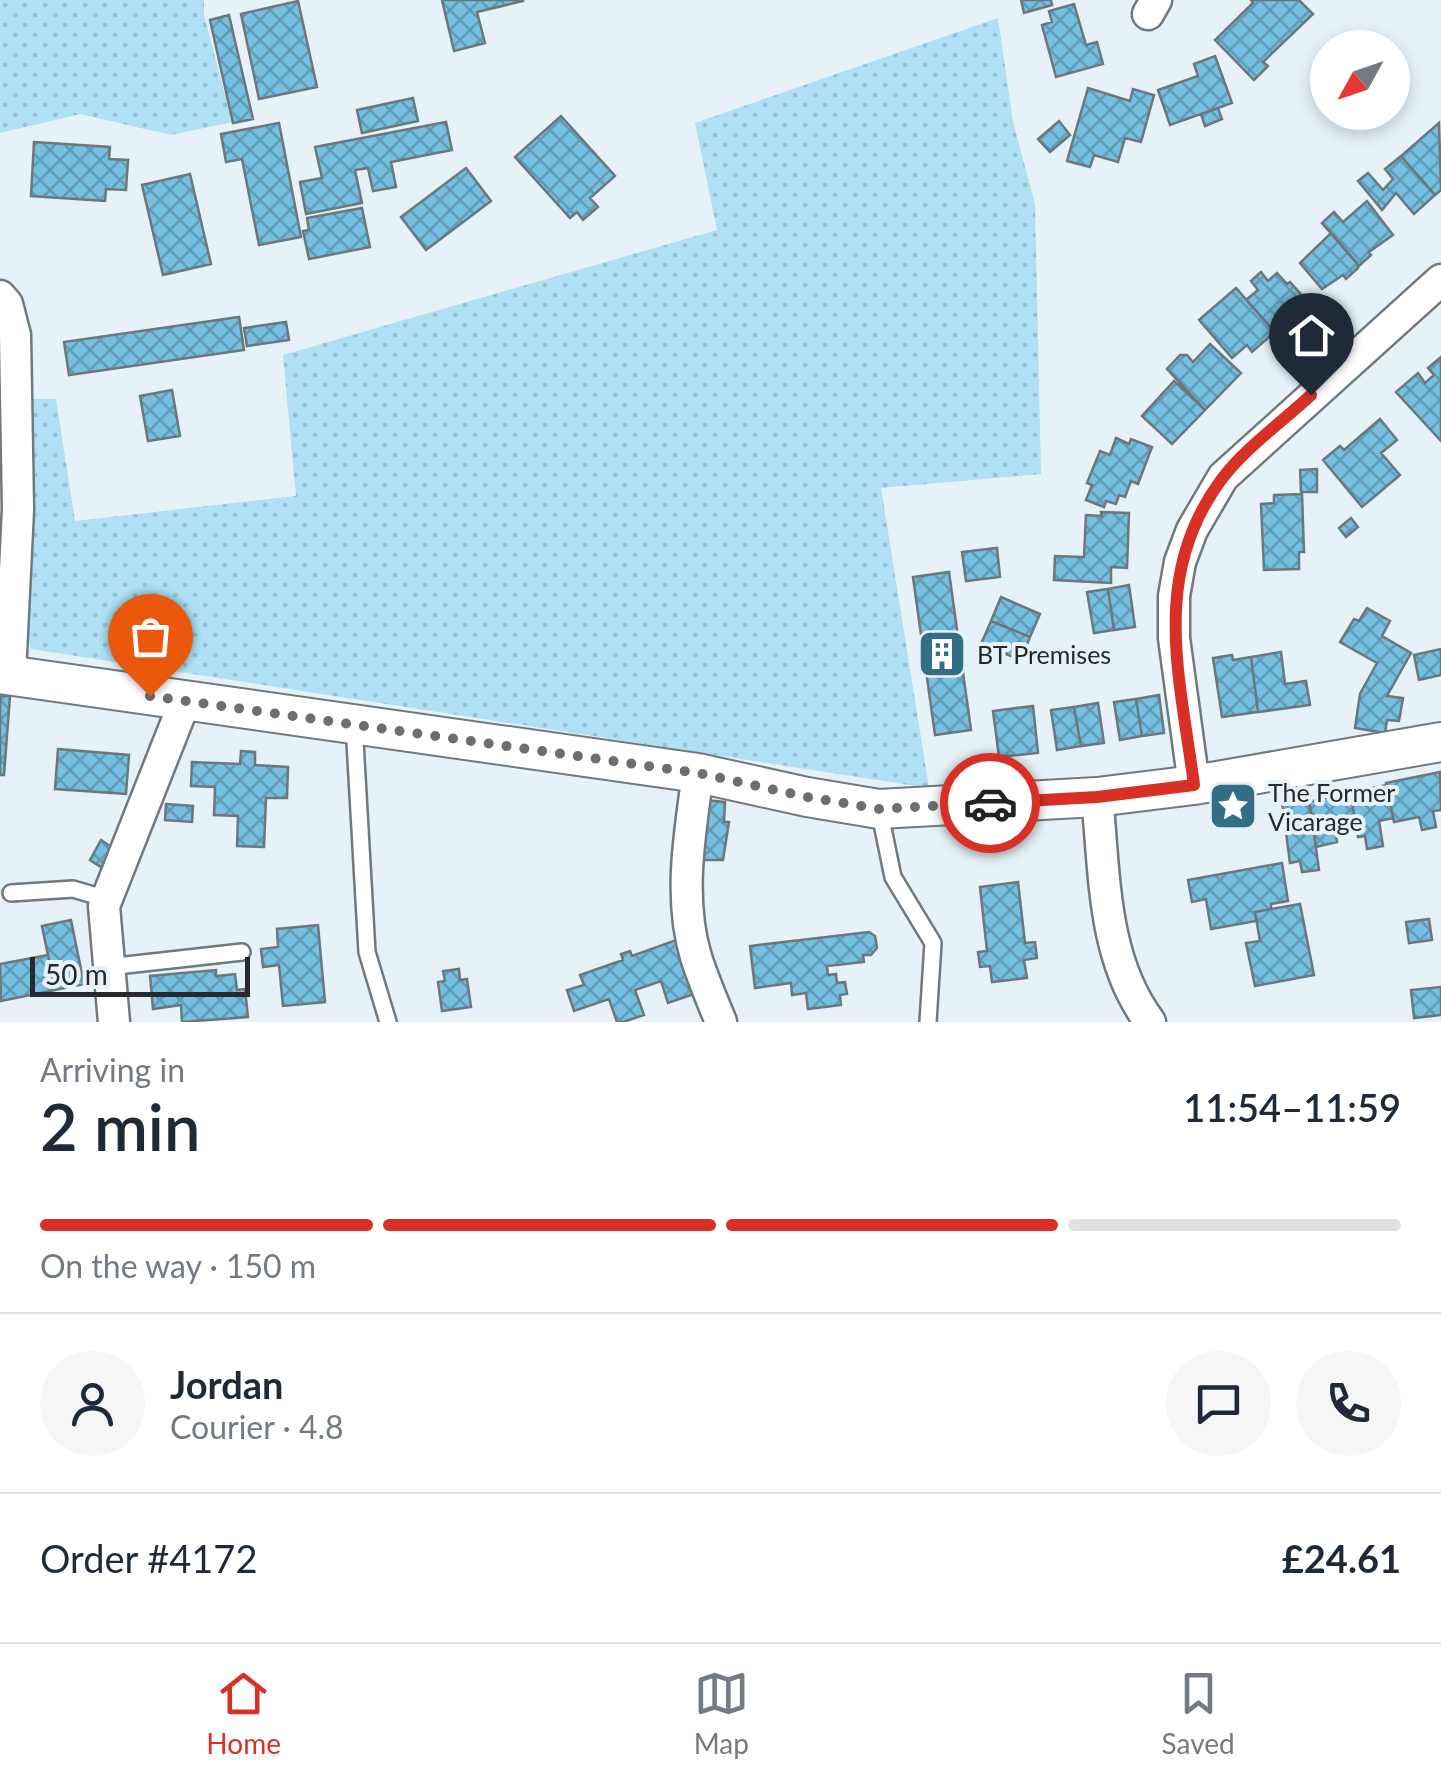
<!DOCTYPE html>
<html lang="en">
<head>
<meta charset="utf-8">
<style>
  :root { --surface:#fff; --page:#f6f6f7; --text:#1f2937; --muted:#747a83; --line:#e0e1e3; --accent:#d93025 }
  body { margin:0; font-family:Lato,sans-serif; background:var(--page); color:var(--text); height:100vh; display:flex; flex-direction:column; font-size:38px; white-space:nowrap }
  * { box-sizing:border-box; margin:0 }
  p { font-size:32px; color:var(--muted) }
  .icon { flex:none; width:55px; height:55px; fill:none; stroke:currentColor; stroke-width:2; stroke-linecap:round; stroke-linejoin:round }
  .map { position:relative; height:1022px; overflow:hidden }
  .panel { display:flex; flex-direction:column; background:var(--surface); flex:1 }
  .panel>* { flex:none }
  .needle { width:65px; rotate:230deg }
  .controls { position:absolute; left:1310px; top:30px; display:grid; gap:20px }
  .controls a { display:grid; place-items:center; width:100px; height:100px; border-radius:50%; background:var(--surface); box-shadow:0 5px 15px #0003; font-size:50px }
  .scale { position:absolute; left:30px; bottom:25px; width:220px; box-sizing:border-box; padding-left:10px; border:5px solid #25292c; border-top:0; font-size:28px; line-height:35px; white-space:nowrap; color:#25292c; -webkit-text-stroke:8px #e6f2f7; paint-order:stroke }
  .pin { position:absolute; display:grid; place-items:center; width:85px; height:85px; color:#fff; margin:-102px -42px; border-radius:50% 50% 50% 0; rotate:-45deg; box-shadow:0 0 10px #0007 }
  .pin .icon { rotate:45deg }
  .courier { position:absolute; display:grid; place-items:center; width:100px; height:100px; margin:-50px; border:8px solid #d93025; border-radius:50%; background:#fff; color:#222; box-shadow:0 2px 12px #0007 }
  .head em { font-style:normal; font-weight:600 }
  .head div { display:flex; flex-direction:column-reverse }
  .head { display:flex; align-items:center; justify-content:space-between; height:170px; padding:0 40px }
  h1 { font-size:65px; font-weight:600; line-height:75px }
  .bar { display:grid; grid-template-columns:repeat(4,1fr); gap:15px 10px; align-content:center; height:120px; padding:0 40px }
  .bar i { height:12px; border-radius:8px; background:var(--line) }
  .bar .on { background:var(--accent) }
  .bar p { grid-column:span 4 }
  .line { display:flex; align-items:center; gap:25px; padding:0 40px; border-top:2px solid var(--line) }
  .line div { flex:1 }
  .round { display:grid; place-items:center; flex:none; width:105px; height:105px; border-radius:52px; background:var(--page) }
  .dock { display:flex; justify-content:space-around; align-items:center; height:140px; border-top:2px solid var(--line); background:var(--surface); font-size:28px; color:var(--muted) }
  .dock a { display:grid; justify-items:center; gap:5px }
  .dock .on { color:var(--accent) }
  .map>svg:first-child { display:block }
  .grass { fill:url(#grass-dots) }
  .building { fill:url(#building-cross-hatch); stroke:#6c777c; stroke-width:2.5 }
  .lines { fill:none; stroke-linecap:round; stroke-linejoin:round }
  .service-casing { stroke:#6f797e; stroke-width:20 }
  .minor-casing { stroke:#6f797e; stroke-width:35 }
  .tertiary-casing { stroke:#6f797e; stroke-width:42 }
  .service { stroke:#fff; stroke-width:15 }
  .minor { stroke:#fff; stroke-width:30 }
  .tertiary { stroke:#fff; stroke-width:38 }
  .done { stroke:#696f73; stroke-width:10; stroke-dasharray:0 18 }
  .route { stroke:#d93025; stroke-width:12 }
  .labels { text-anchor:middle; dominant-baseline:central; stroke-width:8; stroke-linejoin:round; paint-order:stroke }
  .poi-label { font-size:25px; fill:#25292c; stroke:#e6f2f7; text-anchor:start }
</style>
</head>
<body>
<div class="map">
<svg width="1441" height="1022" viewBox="0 0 1441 1022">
  <defs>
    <pattern id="grass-dots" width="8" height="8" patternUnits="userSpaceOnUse" patternTransform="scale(2.5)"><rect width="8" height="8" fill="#afe0f6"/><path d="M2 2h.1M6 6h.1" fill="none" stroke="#96c0d3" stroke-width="1.8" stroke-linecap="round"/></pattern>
    <pattern id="building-cross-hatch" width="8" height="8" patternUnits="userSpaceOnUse" patternTransform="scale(2.5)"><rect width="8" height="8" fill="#75c0e1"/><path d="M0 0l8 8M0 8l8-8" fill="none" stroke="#609cb7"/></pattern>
  </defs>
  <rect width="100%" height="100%" fill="#e6f2f7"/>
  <path class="grass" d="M0 0H204V15L232 122 171 135 80 114 0 133Z
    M998 18 1013 122 1035 204 1041 474 881 488 929 788 31 649 24 622 31 399H56L75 521 296 496 283 355 717 230 695 123Z"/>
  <path class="building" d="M442 0H523V1L477 12 485 43 454 51Z
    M1021 0H1051L1052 5 1024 13Z
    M1251 0H1299L1313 14 1263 62 1268 66 1254 80 1215 40 1253 3Z
    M298 1 317 87 259 99 241 14Z
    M1074 4 1086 45 1097 42 1103 64 1056 77 1042 25 1052 22 1049 11Z
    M229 15 253 119 233 123 210 20Z
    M1215 56 1232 103 1170 125 1158 90 1198 76 1194 64Z
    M1088 88 1130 101 1133 89 1154 95 1141 142 1125 138 1118 162 1094 155 1090 167 1067 161Z
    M413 98 418 121 362 133 357 110Z
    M1218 108 1222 119 1205 126 1201 114Z
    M561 116 615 176 590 198 598 207 583 220 577 212 570 218 515 157Z
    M1059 121 1070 135 1050 152 1038 139Z
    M446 122 452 150 391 162 396 187 373 191 368 168 355 170 362 203 306 214 300 182 322 178 315 147Z
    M279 123 301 237 259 245 242 159 226 162 221 134Z
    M1439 123 1441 190 1435 195 1401 156Z
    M34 142 110 147 109 159 128 160 126 190 106 189 105 201 31 196Z
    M1401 156 1435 195 1414 214 1396 193 1382 210 1358 181 1368 173 1383 190 1393 179 1385 169Z
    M466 168 491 201 426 250 401 217Z
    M190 174 211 264 163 275 142 185Z
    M1367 201 1393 235 1369 252 1371 255 1359 266 1322 223 1334 212 1343 222Z
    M362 208 370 247 309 259 303 231 309 230 307 218Z
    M1331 233 1357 263 1358 268 1346 279 1343 275 1322 289 1300 263Z
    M1261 272 1268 281 1277 273 1287 284 1290 282 1305 299 1296 308 1299 311 1275 332 1246 300 1258 290 1251 281Z
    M1236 288 1275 332 1252 352 1247 345 1232 358 1199 320Z
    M239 317 244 350 69 375 64 342Z
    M286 322 289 340 247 346 244 328Z
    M1210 344 1241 373 1205 410 1167 369 1180 355H1187L1193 362Z
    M1441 357V441L1396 392 1418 373 1425 383 1434 375 1428 368Z
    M1174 381 1205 410 1172 444 1142 416Z
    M172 390 180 436 148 441 140 396Z
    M1380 419 1397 440 1381 453 1400 475 1362 507 1323 460 1340 446 1344 450Z
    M1116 438 1129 444 1131 439 1152 447 1138 484 1131 481 1125 497 1119 495 1116 504 1106 501 1104 507 1086 500 1092 485 1087 483 1100 451 1110 455Z
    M1317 469V492H1301L1300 470Z
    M1302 494 1304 552H1299V569L1264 570 1261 504 1274 503V495Z
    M1101 512 1129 513 1127 568 1111 567V583L1054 580 1055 556 1084 557 1086 515 1102 516Z
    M1351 518 1358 527 1346 537 1339 528Z
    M997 548 1000 577 966 581 962 552Z
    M949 572 971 730 935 735 913 577Z
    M1129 585 1135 627 1114 630 1108 589Z
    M1108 589 1114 630 1094 633 1087 592Z
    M1001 597 1040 614 1030 637 991 621Z
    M1367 608 1390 621 1382 636 1411 653 1387 696 1403 698 1399 721 1387 720 1385 733 1355 728 1360 694 1377 663 1340 642 1354 619 1359 621Z
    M991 621 1030 637 1021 660 981 644Z
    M1441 649V675L1419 680 1414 655Z
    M1281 652 1285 684 1306 681 1310 705 1258 712 1251 657Z
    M1232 655 1233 660 1251 657 1258 712 1222 717 1213 658Z
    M1159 695 1164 733 1142 736 1136 699Z
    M0 696H10L4 775H0Z
    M1136 699 1142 736 1120 740 1114 702Z
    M1098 703 1104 743 1081 746 1074 707Z
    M1033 706 1038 753 999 757 993 711Z
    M1074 707 1081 746 1057 750 1051 710Z
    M58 749 129 755 126 794 55 789Z
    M241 751 255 752V765L288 767 287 798H266L264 847 237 846 238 816 214 815 215 787 191 786 192 762 240 764Z
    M1440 772 1441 810 1433 811 1436 827 1422 830 1419 817 1394 822 1386 783Z
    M1387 785 1393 818 1379 821 1383 846 1367 849 1365 836 1358 837 1350 792Z
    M1350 792 1357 830 1336 835 1337 842 1316 847 1309 802Z
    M1309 798 1319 870 1302 872 1300 861 1290 863 1282 802Z
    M704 800 725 802 724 822H729L723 860H701Z
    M166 804 193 806 192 822 165 820Z
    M101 840 116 850 104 869 90 860Z
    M1282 863 1288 901 1271 904V909L1255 912 1256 921 1211 929 1206 899 1192 902 1188 880Z
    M1018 882 1025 943 1035 942 1037 958 1024 960 1027 978 992 982 990 966 980 967 978 952 987 951 980 887Z
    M1300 904 1314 975 1255 986 1246 943 1260 941 1255 912Z
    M1429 919 1432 940 1409 943 1406 922Z
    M71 920 84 984 55 990 42 926Z
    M318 925 325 1002 283 1006 279 965 263 967 261 949 278 947 277 929Z
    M869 932 875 936 877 948 871 955H863L864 962 827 966 828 975 836 974 837 983 845 982 847 994 840 995 841 1005 808 1009 806 993 792 995 791 983 755 988 750 946Z
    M679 939 697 993 668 1003 661 981 635 990 644 1015 623 1022H617L609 999 574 1011 567 990 584 985 580 975 623 960 621 954 630 951 632 956Z
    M48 955 55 990 1 1001 0 964Z
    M459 969 460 980 467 979 471 1007 442 1011 438 982 445 981 443 971Z
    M216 970V976L235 974 237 990 245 989 248 1017 182 1022 181 1005 153 1009 150 976Z
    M1441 987V1015L1414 1018 1411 990Z"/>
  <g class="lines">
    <g class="service-casing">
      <path id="service" d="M354 724 367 952 388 1022
        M879 809 893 877 933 943 928 1022
        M11 893 73 889 107 899
        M108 967 242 952"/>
    </g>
    <g class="minor-casing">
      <path id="minor" d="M1148 14 1156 0
        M0 296 7 304 15 335 18 509 10 674
        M698 773C690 833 678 897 696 957 703 979 712 1000 721 1022
        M1194 785 1174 638V596L1180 562 1192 530 1223 477 1441 280
        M1097 797C1105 874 1102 958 1150 1022
        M114 1022 104 906 185 701"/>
    </g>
    <g class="tertiary-casing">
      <path id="tertiary" d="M0 674 698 773 807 797 879 809 1097 797 1194 785 1441 742"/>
    </g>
    <use href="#service" class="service"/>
    <use href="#minor" class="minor"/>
    <use href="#tertiary" class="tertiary"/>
  </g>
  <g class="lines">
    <path class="done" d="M150 696 698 773 807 797 879 809 990 803"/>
    <path class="route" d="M990 803 1097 797 1194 785C1180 676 1150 576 1221 480 1245 448 1282 422 1311 395"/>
  </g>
  <defs>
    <g id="building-square" transform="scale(2.5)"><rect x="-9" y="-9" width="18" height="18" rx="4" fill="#336e86" stroke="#e6f2f7"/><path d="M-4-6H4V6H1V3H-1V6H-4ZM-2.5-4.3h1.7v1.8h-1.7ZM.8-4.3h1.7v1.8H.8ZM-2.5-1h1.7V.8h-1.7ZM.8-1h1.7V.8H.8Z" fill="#fff"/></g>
    <g id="sight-square" transform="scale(2.5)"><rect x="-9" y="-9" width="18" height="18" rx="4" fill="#336e86" stroke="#e6f2f7"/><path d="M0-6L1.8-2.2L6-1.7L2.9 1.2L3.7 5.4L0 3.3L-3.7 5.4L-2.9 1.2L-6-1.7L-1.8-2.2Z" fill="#fff"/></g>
  </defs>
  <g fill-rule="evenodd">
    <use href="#building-square" x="942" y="654"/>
    <use href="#sight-square" x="1233" y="806"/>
  </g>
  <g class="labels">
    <g class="poi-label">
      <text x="977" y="654">BT Premises</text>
      <text x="1268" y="792">The Former<tspan x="1268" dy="29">Vicarage</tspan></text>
    </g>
  </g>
</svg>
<div class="controls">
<a><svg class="needle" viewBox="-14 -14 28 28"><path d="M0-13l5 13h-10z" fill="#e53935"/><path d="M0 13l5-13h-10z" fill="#747a83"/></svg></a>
</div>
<div class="scale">50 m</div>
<div class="pin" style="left:150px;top:696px;background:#ea580c"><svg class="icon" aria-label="bag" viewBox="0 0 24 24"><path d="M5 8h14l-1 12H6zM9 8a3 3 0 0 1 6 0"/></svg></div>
<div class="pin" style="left:1311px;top:395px;background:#1f2937"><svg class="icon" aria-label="home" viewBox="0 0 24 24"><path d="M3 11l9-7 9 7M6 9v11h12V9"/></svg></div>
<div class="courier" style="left:990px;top:803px"><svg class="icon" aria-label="car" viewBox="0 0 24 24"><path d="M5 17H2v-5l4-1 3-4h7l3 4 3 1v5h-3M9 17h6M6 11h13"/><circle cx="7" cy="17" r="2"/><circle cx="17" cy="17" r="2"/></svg></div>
</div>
<section class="panel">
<div class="head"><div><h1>2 min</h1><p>Arriving in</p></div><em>11:54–11:59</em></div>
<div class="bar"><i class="on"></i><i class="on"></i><i class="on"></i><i></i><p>On the way · 150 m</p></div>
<div class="line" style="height:180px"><a class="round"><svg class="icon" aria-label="person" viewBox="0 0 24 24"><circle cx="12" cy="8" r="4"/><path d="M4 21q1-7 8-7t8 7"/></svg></a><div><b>Jordan</b><p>Courier · 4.8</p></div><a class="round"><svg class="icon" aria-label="chat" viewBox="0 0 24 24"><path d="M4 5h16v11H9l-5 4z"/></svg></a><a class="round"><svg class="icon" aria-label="phone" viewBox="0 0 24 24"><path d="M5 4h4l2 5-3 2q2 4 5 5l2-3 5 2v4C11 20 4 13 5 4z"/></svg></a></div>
<div class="line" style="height:130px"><div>Order #4172</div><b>£24.61</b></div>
</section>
<nav class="dock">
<a class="on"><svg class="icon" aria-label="home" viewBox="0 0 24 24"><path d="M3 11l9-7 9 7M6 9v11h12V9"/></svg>Home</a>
<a><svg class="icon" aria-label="map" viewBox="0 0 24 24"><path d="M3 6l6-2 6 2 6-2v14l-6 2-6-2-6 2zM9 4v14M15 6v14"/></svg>Map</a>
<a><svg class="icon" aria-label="saved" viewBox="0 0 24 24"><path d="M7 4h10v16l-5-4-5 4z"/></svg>Saved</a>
</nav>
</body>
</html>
